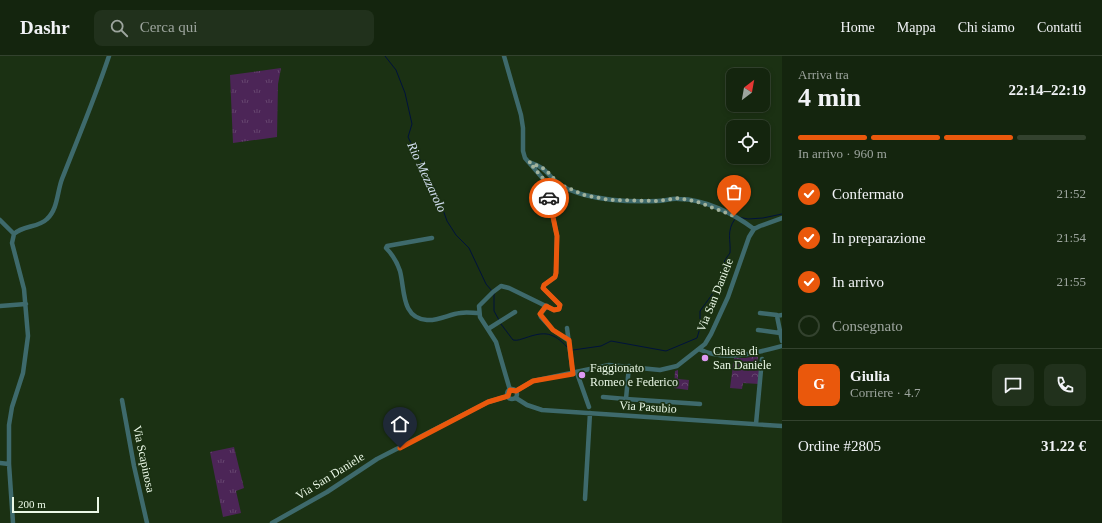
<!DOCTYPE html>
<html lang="it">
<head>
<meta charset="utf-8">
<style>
  :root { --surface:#14250e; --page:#21311c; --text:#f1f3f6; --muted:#9da59e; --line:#33422e; --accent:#ea580c }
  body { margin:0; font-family:Georgia,serif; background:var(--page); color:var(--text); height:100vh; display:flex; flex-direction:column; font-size:15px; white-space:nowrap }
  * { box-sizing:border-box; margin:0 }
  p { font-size:13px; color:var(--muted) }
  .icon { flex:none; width:22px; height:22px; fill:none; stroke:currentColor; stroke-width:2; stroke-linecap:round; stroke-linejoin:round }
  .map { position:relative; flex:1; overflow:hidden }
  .drawer { display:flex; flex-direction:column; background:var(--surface); width:320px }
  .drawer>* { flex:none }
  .needle { width:26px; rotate:31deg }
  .tools { position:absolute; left:726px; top:12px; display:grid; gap:8px }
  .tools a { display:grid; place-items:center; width:44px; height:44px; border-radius:8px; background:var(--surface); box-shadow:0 2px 6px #0003,0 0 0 1px var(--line); font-size:20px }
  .scale { position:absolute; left:12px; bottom:10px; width:87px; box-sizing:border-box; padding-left:4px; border:2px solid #eaf8e6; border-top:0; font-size:11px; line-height:14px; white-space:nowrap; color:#eaf8e6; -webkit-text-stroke:3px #1b3113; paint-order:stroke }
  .pin { position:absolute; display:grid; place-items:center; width:34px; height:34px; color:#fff; margin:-41px -17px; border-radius:50% 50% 50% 0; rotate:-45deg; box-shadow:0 0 4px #0007 }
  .pin .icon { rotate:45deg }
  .courier { position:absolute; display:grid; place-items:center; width:40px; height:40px; margin:-20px; border:3px solid #ea580c; border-radius:50%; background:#fff; color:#222; box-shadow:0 1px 5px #0007 }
  .headline em { font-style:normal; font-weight:600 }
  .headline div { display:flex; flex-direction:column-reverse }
  .headline { display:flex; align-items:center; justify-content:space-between; height:68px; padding:0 16px }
  h1 { font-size:26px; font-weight:600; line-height:30px }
  .bar { display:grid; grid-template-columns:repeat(4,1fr); gap:6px 4px; align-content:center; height:48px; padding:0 16px }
  .bar i { height:5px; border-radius:3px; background:var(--line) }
  .bar .current { background:var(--accent) }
  .bar p { grid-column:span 4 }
  .line { display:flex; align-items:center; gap:10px; padding:0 16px; border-top:1px solid var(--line) }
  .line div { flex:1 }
  .round { display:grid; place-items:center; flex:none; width:42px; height:42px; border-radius:8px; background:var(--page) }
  ol { padding:0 16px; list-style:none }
  li { display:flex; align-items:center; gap:12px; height:44px }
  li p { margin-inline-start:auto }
  li .icon { padding:4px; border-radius:50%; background:var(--accent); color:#fff; stroke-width:4 }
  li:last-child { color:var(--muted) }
  li i { width:22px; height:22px; border:2px solid var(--line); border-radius:50% }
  header { display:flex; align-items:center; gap:24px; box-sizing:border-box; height:56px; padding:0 20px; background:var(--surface); border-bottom:1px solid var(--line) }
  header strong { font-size:19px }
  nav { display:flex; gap:22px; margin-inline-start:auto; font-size:14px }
  .search { width:280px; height:36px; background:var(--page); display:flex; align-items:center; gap:10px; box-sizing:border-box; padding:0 14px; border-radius:8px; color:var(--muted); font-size:15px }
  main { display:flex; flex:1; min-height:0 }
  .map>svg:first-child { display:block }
  .grass { fill:url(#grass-tufts) }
  .park { fill:url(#park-crowns) }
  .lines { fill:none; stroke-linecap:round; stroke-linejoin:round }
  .stream { stroke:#00123c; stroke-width:1 }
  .minor { stroke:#3e6a6c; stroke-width:4.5 }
  .done { stroke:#a2b29c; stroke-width:4; stroke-dasharray:0 7.2 }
  .route { stroke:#ea580c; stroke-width:5 }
  .poi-dot { fill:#dd99f3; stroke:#1b3113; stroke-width:1.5 }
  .labels { text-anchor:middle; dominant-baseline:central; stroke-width:3.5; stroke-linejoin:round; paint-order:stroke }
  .street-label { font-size:12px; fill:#eaf8e6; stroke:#1b3113 }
  .poi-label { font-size:12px; fill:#eaf8e6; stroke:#1b3113; text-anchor:start }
  .water-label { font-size:13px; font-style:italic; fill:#d4e0f2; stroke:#1b3113 }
</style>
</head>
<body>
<header>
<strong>Dashr</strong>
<div class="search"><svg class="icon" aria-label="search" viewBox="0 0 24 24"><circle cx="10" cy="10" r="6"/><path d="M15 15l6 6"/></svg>Cerca qui</div>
<nav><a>Home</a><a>Mappa</a><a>Chi siamo</a><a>Contatti</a></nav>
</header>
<main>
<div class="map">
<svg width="782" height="467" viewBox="0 0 782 467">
  <defs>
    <pattern id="grass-tufts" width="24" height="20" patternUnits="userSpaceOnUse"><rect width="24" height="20" fill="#4c2557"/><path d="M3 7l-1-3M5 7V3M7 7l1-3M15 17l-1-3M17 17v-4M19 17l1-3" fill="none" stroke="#66456f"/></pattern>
    <pattern id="park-crowns" width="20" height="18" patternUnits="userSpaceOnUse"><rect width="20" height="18" fill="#4c2557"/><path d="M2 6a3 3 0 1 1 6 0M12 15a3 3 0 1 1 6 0" fill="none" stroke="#66456f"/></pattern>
  </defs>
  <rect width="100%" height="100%" fill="#1b3113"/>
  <path class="grass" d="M281 12 278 28 277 81 233 87 230 19Z
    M234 391 244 432 236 435 241 457 223 461 210 396Z"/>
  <path class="park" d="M758 300 757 312 761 313 759 328 743 327 742 333 730 332 734 302H745Z
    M678 314V323L689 324 688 334 674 332 675 315Z"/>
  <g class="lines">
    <path class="stream" d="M385 0 396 14 405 37 412 68 408 81 411 87 436 134 447 165 456 179 469 192 486 228 492 235
      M738 161 748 163 763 162 782 158
      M494 237V255L499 264
      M501 268 513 284C518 285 521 283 525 282 545 275 553 276 567 291
      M573 294 601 290 611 285 666 295 697 282 700 272V255C707 245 716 235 720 223 725 211 720 209 730 197 731 184 726 175 735 163"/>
    <path class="minor" d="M504 0 521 59 523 72V95L525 102 545 125 547 133 557 180 556 217 555 221 544 229 543 232 560 249 559 253 554 254 509 232 501 230 493 236 479 250 480 261 496 286 510 334
      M531 107C547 112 547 119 559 128 566 133 577 137 585 139 608 145 634 146 657 145 665 145 672 142 679 143 705 143 734 158 754 173
      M0 164 14 178
      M14 178C23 169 38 172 47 163 58 153 57 136 62 123 78 82 95 42 109 0
      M432 182 387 190 386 192C393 199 397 206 400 215 405 234 401 262 427 264 438 265 450 258 460 257 466 256 473 257 479 257
      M0 250 26 248
      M547 250 540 258 541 261 553 274 569 285
      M760 257 777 259
      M782 259 777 260 782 285
      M567 272 573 318
      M488 273 515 256
      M758 274 780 277
      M699 293C724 306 756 297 782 290
      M629 310 626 343 700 348
      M577 317 589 351
      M507 338a5 5 0 1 1 10 0a5 5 0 1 1-10 0Z
      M516 335 533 325 609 309 660 314 677 310 705 288 711 278 728 241 749 181 754 173 760 170 782 162
      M603 341 626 343
      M516 342 527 349 542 354 782 370
      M122 344 134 410 147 467
      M756 368 762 303
      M0 407 9 408
      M585 443 590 357
      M13 467 9 408V369L12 351 23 317 28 280 24 233 12 187 14 178
      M272 467 327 436 377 403 488 346 508 340"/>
  </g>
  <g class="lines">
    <path class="done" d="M549 142 545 125 529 106 545 113 559 128 584 139 610 144 658 145 679 142 698 146 734 160"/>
    <path class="route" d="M400 392 488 346 508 340 510 334 516 335 533 325 573 318 569 284 553 274 540 258 546 250 554 254 559 253 560 249 543 232 544 229 555 221 556 217 557 180 549 142"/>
  </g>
  <g class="poi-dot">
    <circle cx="705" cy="302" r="4"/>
    <circle cx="582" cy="319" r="4"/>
  </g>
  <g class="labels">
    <g class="street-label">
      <text transform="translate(715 239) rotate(-68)">Via San Daniele</text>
      <text transform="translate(648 351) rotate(4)">Via Pasubio</text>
      <text transform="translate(144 403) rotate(78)">Via Scapinosa</text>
      <text transform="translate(330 420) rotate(-32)">Via San Daniele</text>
    </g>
    <g class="poi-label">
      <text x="713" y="295">Chiesa di<tspan x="713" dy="14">San Daniele</tspan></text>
      <text x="590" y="312">Faggionato<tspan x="590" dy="14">Romeo e Federico</tspan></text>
    </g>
    <g class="water-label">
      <text transform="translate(427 121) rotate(65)">Rio Mezzarolo</text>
    </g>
  </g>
</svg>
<div class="tools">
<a><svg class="needle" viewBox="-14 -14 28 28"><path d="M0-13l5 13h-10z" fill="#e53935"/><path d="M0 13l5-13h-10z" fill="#9da59e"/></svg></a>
<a><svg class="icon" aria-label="locate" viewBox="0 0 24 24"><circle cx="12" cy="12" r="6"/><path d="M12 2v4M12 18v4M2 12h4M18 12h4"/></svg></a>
</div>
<div class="scale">200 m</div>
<div class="pin" style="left:734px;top:160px;background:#ea580c"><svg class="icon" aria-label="bag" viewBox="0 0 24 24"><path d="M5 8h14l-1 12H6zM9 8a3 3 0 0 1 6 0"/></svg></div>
<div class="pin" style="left:400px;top:392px;background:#1f2937"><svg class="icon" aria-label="home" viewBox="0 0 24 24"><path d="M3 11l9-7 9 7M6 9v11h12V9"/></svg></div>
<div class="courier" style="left:549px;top:142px"><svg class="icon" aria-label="car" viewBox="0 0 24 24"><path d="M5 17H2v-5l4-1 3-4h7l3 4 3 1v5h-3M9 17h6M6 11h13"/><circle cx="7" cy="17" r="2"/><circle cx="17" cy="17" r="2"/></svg></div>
</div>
<section class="drawer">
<div class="headline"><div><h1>4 min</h1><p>Arriva tra</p></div><em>22:14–22:19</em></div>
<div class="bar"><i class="current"></i><i class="current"></i><i class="current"></i><i></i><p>In arrivo · 960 m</p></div>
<ol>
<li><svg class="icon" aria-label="check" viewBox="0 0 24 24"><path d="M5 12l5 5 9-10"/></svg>Confermato<p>21:52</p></li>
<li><svg class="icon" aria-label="check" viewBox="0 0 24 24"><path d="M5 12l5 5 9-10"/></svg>In preparazione<p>21:54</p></li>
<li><svg class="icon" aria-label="check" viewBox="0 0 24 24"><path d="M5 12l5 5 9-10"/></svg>In arrivo<p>21:55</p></li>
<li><i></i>Consegnato</li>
</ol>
<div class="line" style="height:72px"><b class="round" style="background:var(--accent);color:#fff">G</b><div><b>Giulia</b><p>Corriere · 4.7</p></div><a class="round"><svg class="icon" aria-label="chat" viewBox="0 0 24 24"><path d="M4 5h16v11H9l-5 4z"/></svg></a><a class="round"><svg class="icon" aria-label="phone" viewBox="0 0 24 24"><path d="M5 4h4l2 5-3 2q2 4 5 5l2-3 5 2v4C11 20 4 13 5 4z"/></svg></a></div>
<div class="line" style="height:52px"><div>Ordine #2805</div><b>31.22 €</b></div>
</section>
</main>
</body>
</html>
